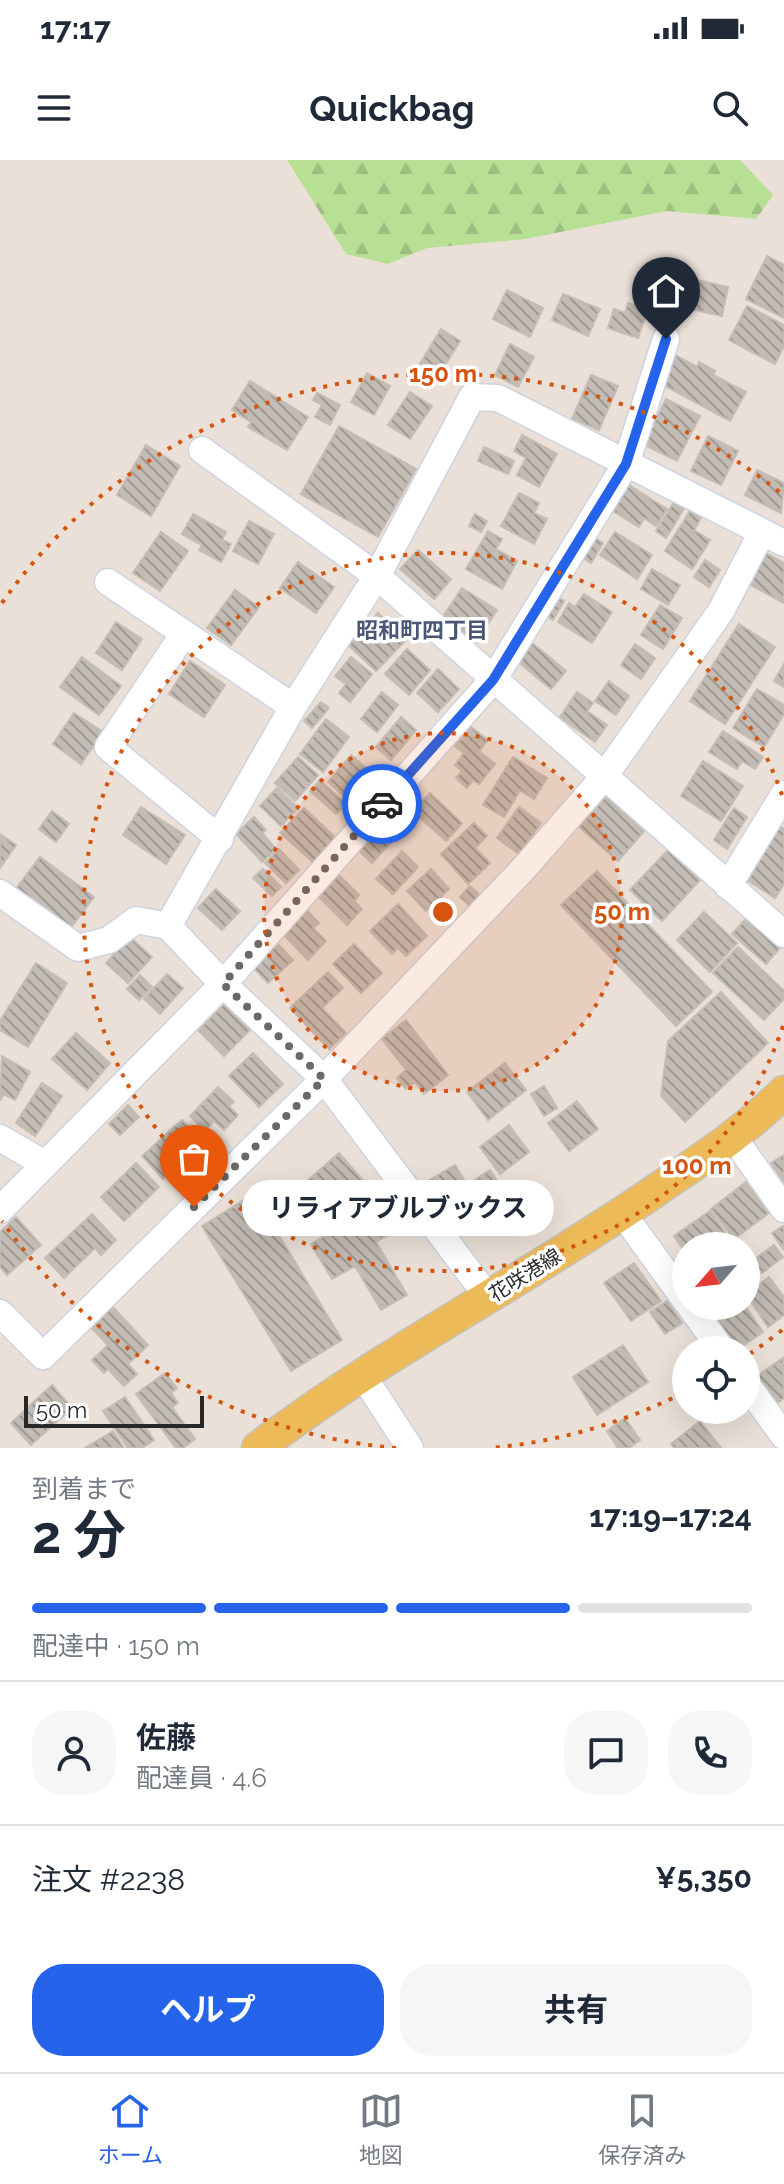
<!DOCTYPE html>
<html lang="ja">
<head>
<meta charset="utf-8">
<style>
  :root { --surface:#fff; --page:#f6f6f7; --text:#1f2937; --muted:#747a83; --line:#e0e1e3; --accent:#2563eb }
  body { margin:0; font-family:Raleway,"Noto Sans JP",sans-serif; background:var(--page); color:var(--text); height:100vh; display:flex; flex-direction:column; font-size:30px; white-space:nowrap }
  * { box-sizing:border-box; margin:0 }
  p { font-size:26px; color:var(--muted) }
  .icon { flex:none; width:44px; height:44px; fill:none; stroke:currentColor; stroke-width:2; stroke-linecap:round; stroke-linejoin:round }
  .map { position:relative; height:1288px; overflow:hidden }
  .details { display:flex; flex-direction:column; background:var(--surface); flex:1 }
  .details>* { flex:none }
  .needle { width:52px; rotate:242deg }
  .controls { position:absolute; left:672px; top:1072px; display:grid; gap:16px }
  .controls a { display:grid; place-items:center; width:88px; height:88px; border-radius:50%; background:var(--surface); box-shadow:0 8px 32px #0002; font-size:40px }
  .scale { position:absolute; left:24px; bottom:20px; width:180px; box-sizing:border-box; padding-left:8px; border:4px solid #272727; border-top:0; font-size:22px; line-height:28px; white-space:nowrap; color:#272727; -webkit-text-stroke:6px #fff; paint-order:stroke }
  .pin { position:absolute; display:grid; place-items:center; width:68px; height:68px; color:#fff; margin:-82px -34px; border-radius:50% 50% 50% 0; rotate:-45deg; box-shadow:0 0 8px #0007 }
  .pin .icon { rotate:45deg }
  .courier { position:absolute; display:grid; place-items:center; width:80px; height:80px; margin:-40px; border:6px solid #2563eb; border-radius:50%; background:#fff; color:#222; box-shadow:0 2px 10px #0007 }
  .bubble { position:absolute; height:56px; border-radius:28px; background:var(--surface); box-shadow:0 8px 32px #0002; font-size:26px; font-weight:700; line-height:56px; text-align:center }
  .headline em { font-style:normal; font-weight:700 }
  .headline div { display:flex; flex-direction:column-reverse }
  .headline { display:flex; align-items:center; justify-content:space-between; height:136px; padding:0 32px }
  h1 { font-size:52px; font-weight:700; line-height:60px }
  .bar { display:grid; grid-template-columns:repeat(4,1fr); gap:12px 8px; align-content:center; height:96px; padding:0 32px }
  .bar i { height:10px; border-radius:6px; background:var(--line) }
  .bar .on { background:var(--accent) }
  .bar p { grid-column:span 4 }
  .line { display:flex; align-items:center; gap:20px; padding:0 32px; border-top:2px solid var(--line) }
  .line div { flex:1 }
  .round { display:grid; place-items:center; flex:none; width:84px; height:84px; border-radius:32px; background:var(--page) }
  .primary-button { display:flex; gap:16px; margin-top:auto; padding:16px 32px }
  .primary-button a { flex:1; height:92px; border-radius:32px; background:var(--accent); color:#fff; font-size:32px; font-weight:700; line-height:92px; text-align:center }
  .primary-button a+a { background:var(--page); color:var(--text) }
  .status { display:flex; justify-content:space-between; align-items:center; height:56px; padding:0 40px; background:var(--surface); direction:ltr }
  .status svg { height:22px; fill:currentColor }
  header { display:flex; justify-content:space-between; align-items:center; height:104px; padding:0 32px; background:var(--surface); font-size:36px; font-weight:700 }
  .menu { display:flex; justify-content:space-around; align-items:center; height:112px; border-top:2px solid var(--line); background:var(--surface); font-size:22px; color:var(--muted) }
  .menu a { display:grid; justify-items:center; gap:4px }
  .menu .on { color:var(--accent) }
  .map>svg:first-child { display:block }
  .forest { fill:url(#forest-firs) }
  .building { fill:url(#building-back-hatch); stroke:#c5bcb3; stroke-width:2 }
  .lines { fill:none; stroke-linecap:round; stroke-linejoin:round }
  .minor-casing { stroke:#ced3e0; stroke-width:29 }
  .major-casing { stroke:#c3c3c3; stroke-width:35 }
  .minor { stroke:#fff; stroke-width:26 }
  .major { stroke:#edba5a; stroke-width:32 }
  .done { stroke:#6b6865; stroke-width:8; stroke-dasharray:0 14.4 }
  .route { stroke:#2563eb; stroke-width:10 }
  .ring { fill:none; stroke:#d5540f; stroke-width:4; stroke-dasharray:4 8 }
  .labels { text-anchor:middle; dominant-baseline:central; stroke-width:7; stroke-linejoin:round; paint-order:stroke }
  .street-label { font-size:20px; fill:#272727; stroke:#fff }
  .neighbourhood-label { font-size:22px; font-weight:bold; fill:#495676; stroke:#fff }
  .centre { fill:#d5540f; stroke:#fff; stroke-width:4 }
  .ring-label { font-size:24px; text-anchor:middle; font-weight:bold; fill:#d5540f; stroke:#fff; stroke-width:7; stroke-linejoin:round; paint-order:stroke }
</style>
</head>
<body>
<div class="status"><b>17:17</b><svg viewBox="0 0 49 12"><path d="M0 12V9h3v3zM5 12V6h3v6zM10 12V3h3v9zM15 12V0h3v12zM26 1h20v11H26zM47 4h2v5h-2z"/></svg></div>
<header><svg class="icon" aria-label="menu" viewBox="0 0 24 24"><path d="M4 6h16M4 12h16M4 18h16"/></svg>Quickbag<svg class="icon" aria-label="search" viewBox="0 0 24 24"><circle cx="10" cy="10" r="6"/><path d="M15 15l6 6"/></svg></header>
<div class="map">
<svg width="784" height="1288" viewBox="0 0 784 1288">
  <defs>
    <pattern id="forest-firs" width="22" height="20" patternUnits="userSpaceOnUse" patternTransform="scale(2)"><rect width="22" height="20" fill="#b7e095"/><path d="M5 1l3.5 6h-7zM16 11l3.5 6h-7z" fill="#9dc080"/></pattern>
    <pattern id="building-back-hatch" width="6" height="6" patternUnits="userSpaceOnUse" patternTransform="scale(2)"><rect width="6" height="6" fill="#c2bcb4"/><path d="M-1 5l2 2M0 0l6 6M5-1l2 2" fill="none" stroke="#9e9992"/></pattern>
  </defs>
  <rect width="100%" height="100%" fill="#eae0d8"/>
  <path class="forest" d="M287 0H740L773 35 756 59 667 51 525 79 427 88 388 104 346 94Z"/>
  <path class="building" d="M767 96 784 105V158L746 139Z
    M675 115 728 127 722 156 669 144Z
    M507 130 543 148 530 177 493 159Z
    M563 134 600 149 588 176 552 160Z
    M628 143 648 149 638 178 608 168 614 149 625 153Z
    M747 146 784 165V186L775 204 729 180Z
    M441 169 460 181 439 215 420 204Z
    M510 184 534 197 518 227 495 215Z
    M675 195 697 207 699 202 715 211 713 215 746 232 730 261 660 223Z
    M367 213 390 226 374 255 351 242Z
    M591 215 618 226 599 270 572 259Z
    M250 221 308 257 287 290 248 267 251 262 232 250Z
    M410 232 432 246 410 279 388 265Z
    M317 233 340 245 330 265 315 257 322 245 313 240Z
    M666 239 700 256 677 301 643 284Z
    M339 266 416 309 378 377 301 334Z
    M522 275 557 294 539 327 517 315 526 298 514 291Z
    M708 276 738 291 721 325 691 311Z
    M146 285 180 306 151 356 117 335Z
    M484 287 514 301 508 314 478 301Z
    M757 310 784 323 781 353 745 335Z
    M629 325 667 349 656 366 644 358 639 367 613 351Z
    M519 333 539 343 534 353 547 359 534 384 501 366Z
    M679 334 689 340 666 378 656 371Z
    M690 351 701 358 694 370 710 380 692 409 665 391Z
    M193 354 226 372 222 380 231 384 221 402 199 390 202 385 182 374Z
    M475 354 487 361 481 372 469 366Z
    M249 361 274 374 258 404 233 391Z
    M488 371 502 379 496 389 517 401 502 429 466 409Z
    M161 372 188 391 160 431 133 413Z
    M615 372 652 395 637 419 600 395Z
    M591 375 603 383 591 403 579 395Z
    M418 390 451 419 434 439 400 409Z
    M764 392 784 403V443L747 423Z
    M705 400 720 410 709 427 694 417Z
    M298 402 334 427 316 453 280 428Z
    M652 409 680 425 668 445 641 429Z
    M462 428 497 450 477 481 442 458Z
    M235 430 259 447 231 485 207 468Z
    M584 434 612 452 592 483 558 462 569 443 575 447Z
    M554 435 564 441 553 460 544 454Z
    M660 445 682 458 663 489 641 475Z
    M378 453 406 480 376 511 348 485Z
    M116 462 142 479 122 510 96 493Z
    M739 464 775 487 725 564 690 541Z
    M531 482 566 511 551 529 516 500Z
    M635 484 655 498 641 519 621 505Z
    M407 489 430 510 409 535 385 514Z
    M82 497 121 526 99 555 60 527Z
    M351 497 372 514 350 542 339 533 346 524 335 516Z
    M190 501 225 525 204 557 169 534Z
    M784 504V527L774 521Z
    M438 509 459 529 438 552 417 533Z
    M609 521 629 536 616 555 595 541Z
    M757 529 784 545V554L764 587 733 568Z
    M382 532 398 545 377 572 361 559Z
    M577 532 593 543 587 551 607 565 595 582 560 557Z
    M321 542 329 548 312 568 304 561Z
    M74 553 103 572 81 604 53 584Z
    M401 557 416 570 391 600 376 587Z
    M326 559 349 577 323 612 300 594Z
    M471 567 488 580 479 591 495 604 479 624 473 620 467 628 456 618 462 611 455 605 464 593 455 586Z
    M723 571 763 597 755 609 742 601 737 609 709 592Z
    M351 595 380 620 356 647 328 622Z
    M298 597 318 615 295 641 275 623Z
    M513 597 547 618 534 639 520 630 504 657 483 645Z
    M703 601 743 626 721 661 681 636Z
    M320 620 346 644 336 654 310 631Z
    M277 628 298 648 281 666 260 646Z
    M430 633 462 663 446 681 413 651Z
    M605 636 645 670 618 701 579 667Z
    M141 647 185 675 166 704 123 675Z
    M519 647 541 663 519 694 497 678Z
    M304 648 336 678 313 702 280 673Z
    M734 648 747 657 727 689 714 680Z
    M52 651 69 664 56 682 39 669Z
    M254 657 266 670 262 673 276 689 262 702 236 674Z
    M474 663 487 676 475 688 490 703 468 724 441 694Z
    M778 665 784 669V724L775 738 744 718Z
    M379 667 393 680 372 703 358 690Z
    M0 674 16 685 0 708Z
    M279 689 299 710 286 723 265 703Z
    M668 690 700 720 662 761 630 730Z
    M402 691 418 707 393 734 376 719Z
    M40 697 94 737 69 770 15 730Z
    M263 709 281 727 272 736 253 718Z
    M431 709 449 729 426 751 407 731Z
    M597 711 712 832 676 866 561 745Z
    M338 714 359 735 354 741 362 749 347 765 317 735Z
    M470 726 484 739 474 750 460 737Z
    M216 729 240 751 222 770 198 748Z
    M300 743 319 763 313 768 326 781 308 800 276 767Z
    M398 744 427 776 406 796 398 788 392 794 370 771Z
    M704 752 737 783 710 812 677 780Z
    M748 756 784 783 766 804 732 774Z
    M130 777 152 797 128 823 106 803Z
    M271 777 293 800 268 823 246 800Z
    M354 784 382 813 361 833 333 804Z
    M738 787 784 831V839L764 860 713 813Z
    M36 803 67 823 28 887 0 870V861Z
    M328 812 343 828 322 848 346 873 329 889 290 848Z
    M167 814 183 828 160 854 144 839Z
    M140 815 152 827 139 840 127 829Z
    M721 832 768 883 685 962 661 936 668 881Z
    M224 844 250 870 224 896 198 870Z
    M406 860 448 915 424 934 415 922 406 929 397 918 406 910 382 879Z
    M76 873 110 903 87 930 52 899Z
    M253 893 283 924 259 947 229 916Z
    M2 896 30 912 15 940 4 934 0 940Z
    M505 903 526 930 488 960 467 932Z
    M42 923 62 936 35 976 16 963Z
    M544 926 557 948 544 956 531 934Z
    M218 927 234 942 229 946 238 955 224 970 214 961 205 971 190 956Z
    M577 941 598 969 569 991 548 963Z
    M128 945 139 957 120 975 109 964Z
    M182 960 202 982 163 1019 142 996Z
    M509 965 529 992 500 1014 480 987Z
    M339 993 367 1025 335 1052 308 1020Z
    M784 995V1022L771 1003Z
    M136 1003 159 1027 124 1061 101 1037Z
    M455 1005 472 1033 443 1050 426 1022Z
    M490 1010 513 1045 493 1058 470 1023Z
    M746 1022 769 1053 734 1079 711 1049Z
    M254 1034 342 1180 291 1211 202 1066Z
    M384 1041 400 1068 376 1082 407 1135 381 1150 355 1106 332 1119 311 1084Z
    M710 1051 729 1078 718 1086H686V1093L674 1076Z
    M92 1054 116 1080 101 1095 95 1088 64 1118 45 1098Z
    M16 1057 41 1085 7 1115 0 1107V1072Z
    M783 1066 784 1068V1090L772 1073Z
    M774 1085 783 1097 762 1113 752 1101Z
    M634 1103 661 1141 631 1161 604 1123Z
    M769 1117 784 1137V1155L768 1167 746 1134Z
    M667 1141 682 1163 665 1174 650 1152Z
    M110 1144 148 1185 128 1204 137 1214 124 1226 108 1209 104 1213 92 1200 108 1185 88 1164Z
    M727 1146H745L763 1172 737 1190 712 1156Z
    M623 1185 648 1222 597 1255 573 1217Z
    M783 1198 784 1238 776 1244 757 1216Z
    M165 1213 177 1228 171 1233 178 1243 172 1247 195 1279 183 1288H176L136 1234Z
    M52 1225 72 1248 31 1285 11 1263Z
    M125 1237 154 1280 142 1288H128L103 1251Z
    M625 1258 640 1280 629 1288H618L607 1271Z
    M700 1261 721 1288H674L671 1284Z
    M113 1271 124 1288H85Z"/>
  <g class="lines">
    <g class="minor-casing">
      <path id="minor" d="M202 290 377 416 784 774
        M108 422 293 547
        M183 475 108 587 220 679
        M728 726 784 634
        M0 733 78 788 109 780 136 760 168 766
        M733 977 784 1049
        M0 978 45 1004
        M0 1050 223 824 493 520 626 304 666 179
        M623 1054 686 1141
        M488 1137 324 919 223 824 168 766 293 547 377 416 472 237 498 238 784 383
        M690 1146 722 1190
        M0 1153 43 1196 324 919 525 707 603 618 721 451 762 372
        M363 1216 410 1288
        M746 1224 784 1276"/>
    </g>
    <g class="major-casing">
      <path id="major" d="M258 1288C384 1192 528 1119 658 1029 702 999 746 970 784 932"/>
    </g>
    <use href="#minor" class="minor"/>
    <use href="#major" class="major"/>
  </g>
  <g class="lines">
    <path class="done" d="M194 1047 324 919 223 824 382 644"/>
    <path class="route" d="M382 644 493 520 626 304 666 179"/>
  </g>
  <circle cx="443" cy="752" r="179" fill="#d5540f" fill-opacity=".12"/>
  <g class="ring">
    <circle cx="443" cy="752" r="179"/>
    <path d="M783 866A359 359 0 1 1 783 638"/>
    <path d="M782 1170A538 538 0 0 1 748 1195M683 1233A538 538 0 0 1 490 1288M396 1288A538 538 0 0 1 2 1061M2 443A538 538 0 0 1 782 334"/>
  </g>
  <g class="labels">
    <g class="street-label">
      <text transform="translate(525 1115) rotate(-32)">花咲港線</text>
    </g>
    <g class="neighbourhood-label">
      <text x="422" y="470">昭和町四丁目</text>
    </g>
  </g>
  <circle cx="443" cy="752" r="12" class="centre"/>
  <g class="ring-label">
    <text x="443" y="222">150 m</text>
    <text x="622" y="760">50 m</text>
    <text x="697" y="1014">100 m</text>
  </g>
</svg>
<div class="controls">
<a><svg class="needle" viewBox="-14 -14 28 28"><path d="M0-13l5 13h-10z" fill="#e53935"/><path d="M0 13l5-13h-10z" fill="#747a83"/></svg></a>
<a><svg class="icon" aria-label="locate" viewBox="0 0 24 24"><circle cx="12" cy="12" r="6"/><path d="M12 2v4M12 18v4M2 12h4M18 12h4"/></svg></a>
</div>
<div class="scale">50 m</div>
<div class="pin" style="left:194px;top:1047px;background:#ea580c"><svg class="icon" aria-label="bag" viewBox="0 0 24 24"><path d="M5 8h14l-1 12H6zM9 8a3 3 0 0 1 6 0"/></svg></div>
<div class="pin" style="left:666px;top:179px;background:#1f2937"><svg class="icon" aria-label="home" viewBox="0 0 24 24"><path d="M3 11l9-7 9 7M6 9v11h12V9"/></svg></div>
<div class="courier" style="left:382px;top:644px"><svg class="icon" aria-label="car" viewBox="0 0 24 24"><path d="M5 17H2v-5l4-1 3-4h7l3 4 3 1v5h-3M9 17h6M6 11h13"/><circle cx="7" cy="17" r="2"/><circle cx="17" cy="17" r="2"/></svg></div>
<div class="bubble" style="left:242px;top:1020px;width:312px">リラィアブルブックス</div>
</div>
<section class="details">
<div class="headline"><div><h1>2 分</h1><p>到着まで</p></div><em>17:19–17:24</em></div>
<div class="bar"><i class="on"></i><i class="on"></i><i class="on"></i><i></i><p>配達中 · 150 m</p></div>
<div class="line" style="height:144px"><a class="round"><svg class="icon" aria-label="person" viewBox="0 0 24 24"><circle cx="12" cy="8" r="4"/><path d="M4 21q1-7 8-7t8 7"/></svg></a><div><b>佐藤</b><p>配達員 · 4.6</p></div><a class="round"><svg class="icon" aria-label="chat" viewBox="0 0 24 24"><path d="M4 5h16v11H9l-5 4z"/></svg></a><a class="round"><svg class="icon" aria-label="phone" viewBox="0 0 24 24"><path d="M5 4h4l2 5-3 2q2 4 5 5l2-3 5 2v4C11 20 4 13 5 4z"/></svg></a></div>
<div class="line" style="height:104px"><div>注文 #2238</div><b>¥5,350</b></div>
<div class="primary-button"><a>ヘルプ</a><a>共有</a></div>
</section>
<nav class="menu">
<a class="on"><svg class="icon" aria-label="home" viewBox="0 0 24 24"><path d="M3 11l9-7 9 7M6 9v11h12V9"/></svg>ホーム</a>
<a><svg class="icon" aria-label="map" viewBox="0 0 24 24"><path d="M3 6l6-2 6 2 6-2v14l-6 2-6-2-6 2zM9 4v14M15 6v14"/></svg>地図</a>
<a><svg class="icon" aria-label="saved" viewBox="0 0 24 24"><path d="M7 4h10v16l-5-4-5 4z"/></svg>保存済み</a>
</nav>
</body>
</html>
